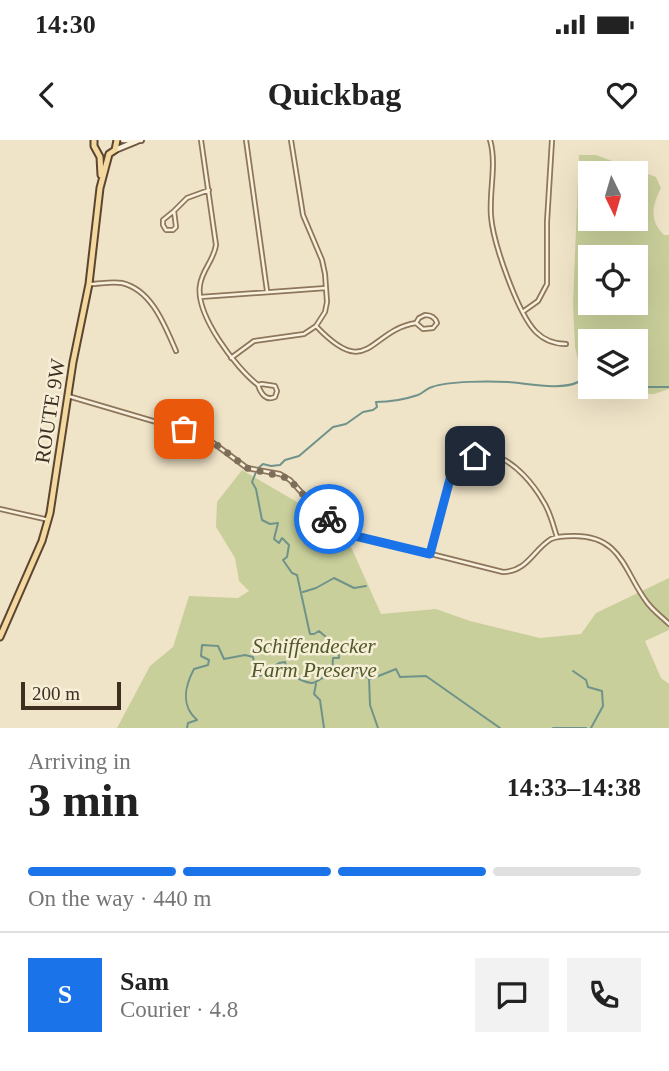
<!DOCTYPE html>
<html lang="en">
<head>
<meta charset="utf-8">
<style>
  :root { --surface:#fff; --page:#f2f2f2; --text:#222; --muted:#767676; --line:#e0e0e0; --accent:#1a73e8 }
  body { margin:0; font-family:"Times New Roman",serif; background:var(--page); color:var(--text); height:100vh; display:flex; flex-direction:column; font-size:26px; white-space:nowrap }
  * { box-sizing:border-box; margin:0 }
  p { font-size:23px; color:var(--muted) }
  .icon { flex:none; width:38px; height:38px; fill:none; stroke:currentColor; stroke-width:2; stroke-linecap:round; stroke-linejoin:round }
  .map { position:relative; height:588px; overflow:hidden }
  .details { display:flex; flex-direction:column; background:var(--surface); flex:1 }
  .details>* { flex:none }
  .needle { width:46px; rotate:175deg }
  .controls { position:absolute; left:578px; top:21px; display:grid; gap:14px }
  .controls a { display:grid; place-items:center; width:70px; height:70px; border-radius:0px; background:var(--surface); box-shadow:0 7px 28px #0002; font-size:35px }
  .scale { position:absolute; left:21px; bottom:18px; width:100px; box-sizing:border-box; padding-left:7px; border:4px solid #3d2e20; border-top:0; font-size:19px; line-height:24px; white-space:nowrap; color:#3d2e20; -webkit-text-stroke:5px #f7eed8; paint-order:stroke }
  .pin { position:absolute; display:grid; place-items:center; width:60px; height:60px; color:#fff; margin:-30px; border-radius:14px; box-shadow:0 4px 10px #0006 }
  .courier { position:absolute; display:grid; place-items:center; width:70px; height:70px; margin:-35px; border:5px solid #1a73e8; border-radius:50%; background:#fff; color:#222; box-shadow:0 2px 9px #0007 }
  .headline em { font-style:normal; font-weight:600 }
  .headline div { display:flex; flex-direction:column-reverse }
  .headline { display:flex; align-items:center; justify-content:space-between; height:119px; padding:0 28px }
  h1 { font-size:46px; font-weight:600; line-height:52px }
  .bar { display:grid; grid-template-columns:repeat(4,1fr); gap:10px 7px; align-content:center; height:84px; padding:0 28px }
  .bar i { height:9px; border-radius:5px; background:var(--line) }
  .bar .on { background:var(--accent) }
  .bar p { grid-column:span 4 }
  .line { display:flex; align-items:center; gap:18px; padding:0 28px; border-top:2px solid var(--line) }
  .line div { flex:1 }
  .round { display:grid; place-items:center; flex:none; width:74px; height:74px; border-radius:0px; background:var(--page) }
  .status { display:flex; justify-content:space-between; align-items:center; height:49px; padding:0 35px; background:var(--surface); direction:ltr }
  .status svg { height:19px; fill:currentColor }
  header { display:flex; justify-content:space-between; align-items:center; height:91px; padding:0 28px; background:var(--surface); font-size:32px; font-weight:600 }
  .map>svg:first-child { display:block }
  .green { fill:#c9cf9b; fill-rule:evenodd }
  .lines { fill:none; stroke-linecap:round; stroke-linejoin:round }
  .stream { stroke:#6f938a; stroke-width:2 }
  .minor-casing { stroke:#8d765c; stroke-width:6 }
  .secondary-casing { stroke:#6f573f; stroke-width:8 }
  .primary-casing { stroke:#5b4430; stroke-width:9 }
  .minor { stroke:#faf1dc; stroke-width:2.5 }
  .secondary { stroke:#faf1dc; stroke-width:4.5 }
  .primary { stroke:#f3d9a0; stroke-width:5 }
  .done { stroke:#7c6e5b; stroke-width:7; stroke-dasharray:0 12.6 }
  .route { stroke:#1a73e8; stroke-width:9 }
  .labels { text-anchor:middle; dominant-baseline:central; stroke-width:5; stroke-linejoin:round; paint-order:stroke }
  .street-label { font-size:21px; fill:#3d2e20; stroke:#f7eed8 }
  .park-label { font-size:21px; font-style:italic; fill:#4d5a26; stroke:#f7eed8 }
</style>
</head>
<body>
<div class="status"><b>14:30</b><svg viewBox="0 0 49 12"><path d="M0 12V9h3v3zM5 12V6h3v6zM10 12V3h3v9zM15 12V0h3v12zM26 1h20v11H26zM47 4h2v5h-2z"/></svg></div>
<header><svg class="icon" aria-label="back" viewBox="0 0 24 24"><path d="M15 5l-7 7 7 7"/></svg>Quickbag<svg class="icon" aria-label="heart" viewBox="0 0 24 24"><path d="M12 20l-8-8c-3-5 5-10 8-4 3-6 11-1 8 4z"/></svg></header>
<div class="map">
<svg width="669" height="588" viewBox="0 0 669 588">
  <rect width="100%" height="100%" fill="#f0e4c8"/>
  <path class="green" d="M579 15H596L656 37 661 48C652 66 649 80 664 95H669V249L654 254 592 253 583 241 575 207 573 164ZM635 33V79H590V33ZM635 117V163H590V117ZM635 201V247H590V201Z
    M242 330 297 362 331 395 348 400 381 474 436 469 470 481 540 498 581 494 596 473 669 438V490L645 501 661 538 669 544V588H117L150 526 173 507 189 456 238 458 249 451 239 441 235 418 216 387 217 362Z"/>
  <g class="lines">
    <path class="stream" d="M604 247H669
      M257 329 263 324 271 326 280 325 285 320 299 316 333 287 346 284 363 272 373 270 377 267 376 262C389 262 406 259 418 255 423 253 427 248 432 247 449 241 489 241 508 242 526 243 561 251 578 242 582 239 585 234 590 231
      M303 452 316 448 334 438 354 448 366 446
      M573 531 586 540 588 547 602 551 603 566 591 588
      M332 534 353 530 371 539 396 529 400 537 426 536 500 588
      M369 538 370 565 378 588
      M316 544 314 554 320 560 324 588
      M187 588 188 583 197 580C180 565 185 546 194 529L208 525 209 520 201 516 202 505 218 506 224 519 245 515 253 517 256 533 260 536 279 523 285 522 287 529 297 533 299 539C320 549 315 537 332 534L333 518H339L338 507 327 510 326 497 319 491 314 494H310L297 435 292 433 283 420 287 417 289 405 282 398 279 403 274 399 278 383 270 384 262 380 256 349 252 342 256 332
      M553 588H586"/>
    <g class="minor-casing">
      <path id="minor" d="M201 0 216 105C214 120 202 130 200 145 195 175 236 228 258 245
        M246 0 267 151
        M490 0C497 24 489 51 491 76 493 103 518 174 536 192 545 201 554 204 566 204
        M174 71 176 87 173 90H166L163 85V80Z
        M174 71 187 58 209 50
        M89 144C100 144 111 141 122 143 152 150 165 186 176 211
        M200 157 326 148
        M524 171 538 161 547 144V82L552 0
        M425 175C431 175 435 177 437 183L433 188 423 189 416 183 419 178Z
        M316 186C369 242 369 190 416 183
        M231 218 254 201 304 194 316 186 325 172 327 162 325 134 322 120 303 75 291 0
        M262 244 275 246 277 251 275 257C266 261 261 254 258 245Z
        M68 256 204 296 247 328 280 334 290 340 313 365 347 393 503 432C528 431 533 410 551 399 558 396 566 396 573 396 621 395 624 431 646 461 652 470 661 476 669 484
        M0 369 49 380
        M431 412 450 339C478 287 523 326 543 361 550 371 553 385 557 397"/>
    </g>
    <g class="secondary-casing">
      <path id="secondary" d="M123 0H141
        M115 10 137 1"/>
    </g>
    <g class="primary-casing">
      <path id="primary" d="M94 0V6L100 17 101 35
        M109 14 115 10 117 0
        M0 497 42 401 50 373 73 222 89 144 100 48 109 14"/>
    </g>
    <use href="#minor" class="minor"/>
    <use href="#secondary" class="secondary"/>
    <use href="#primary" class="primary"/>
  </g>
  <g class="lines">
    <path class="done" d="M184 289 208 298 247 328 288 338 310 362 329 379"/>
    <path class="route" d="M329 379 341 389 351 395 430 414 450 339 459 325 475 316"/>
  </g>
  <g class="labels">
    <g class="street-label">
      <text transform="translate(50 271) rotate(-81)">ROUTE 9W</text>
    </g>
    <g class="park-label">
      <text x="314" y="506">Schiffendecker<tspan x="314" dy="24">Farm Preserve</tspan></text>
    </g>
  </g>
</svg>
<div class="controls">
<a><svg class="needle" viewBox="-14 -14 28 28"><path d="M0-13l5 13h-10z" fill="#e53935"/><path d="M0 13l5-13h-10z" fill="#767676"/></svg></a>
<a><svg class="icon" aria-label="locate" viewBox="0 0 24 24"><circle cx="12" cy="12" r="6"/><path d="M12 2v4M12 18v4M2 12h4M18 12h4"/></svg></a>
<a><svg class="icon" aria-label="layers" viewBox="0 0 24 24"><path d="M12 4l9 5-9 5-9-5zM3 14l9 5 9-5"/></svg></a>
</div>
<div class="scale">200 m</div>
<div class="pin" style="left:184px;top:289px;background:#ea580c"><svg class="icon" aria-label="bag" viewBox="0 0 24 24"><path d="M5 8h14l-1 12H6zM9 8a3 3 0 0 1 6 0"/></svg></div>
<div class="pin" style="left:475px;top:316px;background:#1f2937"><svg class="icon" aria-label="home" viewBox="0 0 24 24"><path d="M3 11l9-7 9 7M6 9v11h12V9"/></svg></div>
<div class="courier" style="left:329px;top:379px"><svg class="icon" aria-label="bike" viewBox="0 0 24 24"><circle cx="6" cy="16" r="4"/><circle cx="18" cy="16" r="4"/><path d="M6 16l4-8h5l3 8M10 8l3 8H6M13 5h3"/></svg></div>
</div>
<section class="details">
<div class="headline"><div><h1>3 min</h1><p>Arriving in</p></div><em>14:33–14:38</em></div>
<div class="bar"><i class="on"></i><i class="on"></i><i class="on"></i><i></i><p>On the way · 440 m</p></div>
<div class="line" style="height:126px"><b class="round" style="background:var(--accent);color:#fff">S</b><div><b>Sam</b><p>Courier · 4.8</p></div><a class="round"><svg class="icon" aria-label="chat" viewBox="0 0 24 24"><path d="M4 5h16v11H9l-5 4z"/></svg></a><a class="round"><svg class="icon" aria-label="phone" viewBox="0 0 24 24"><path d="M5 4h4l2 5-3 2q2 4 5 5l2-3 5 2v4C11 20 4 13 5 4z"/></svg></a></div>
</section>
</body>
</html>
